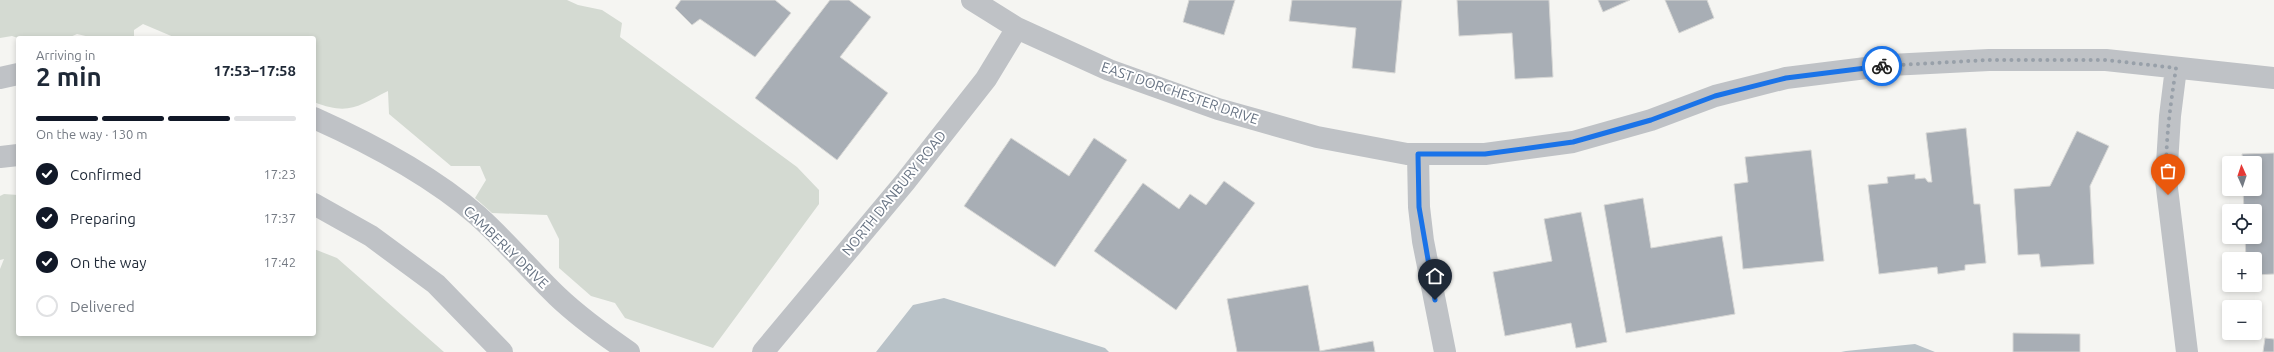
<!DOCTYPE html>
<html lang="en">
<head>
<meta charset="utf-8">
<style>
  :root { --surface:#fff; --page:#f2f2f3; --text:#1f2937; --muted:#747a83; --line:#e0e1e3; --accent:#111827 }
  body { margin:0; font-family:Ubuntu,sans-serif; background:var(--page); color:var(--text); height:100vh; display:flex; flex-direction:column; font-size:15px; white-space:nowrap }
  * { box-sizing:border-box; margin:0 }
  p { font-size:13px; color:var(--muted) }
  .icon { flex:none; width:22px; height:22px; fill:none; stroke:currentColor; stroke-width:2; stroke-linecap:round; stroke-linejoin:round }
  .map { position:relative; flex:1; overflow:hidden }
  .details { position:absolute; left:16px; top:36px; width:300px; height:300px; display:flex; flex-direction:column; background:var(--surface); border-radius:4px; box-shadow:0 2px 6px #0003 }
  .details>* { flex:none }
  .needle { width:26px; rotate:357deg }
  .fabs { position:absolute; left:2222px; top:156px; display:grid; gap:8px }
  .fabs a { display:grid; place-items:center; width:40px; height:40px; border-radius:4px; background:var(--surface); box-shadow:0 2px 6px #0003; font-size:20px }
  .pin { position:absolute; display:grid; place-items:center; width:34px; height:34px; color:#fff; margin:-41px -17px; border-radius:50% 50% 50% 0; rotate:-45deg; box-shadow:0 0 4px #0007 }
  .pin .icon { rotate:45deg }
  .courier { position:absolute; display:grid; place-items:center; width:40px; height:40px; margin:-20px; border:3px solid #1a73e8; border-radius:50%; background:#fff; color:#222; box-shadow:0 1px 5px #0007 }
  .summary em { font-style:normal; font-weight:600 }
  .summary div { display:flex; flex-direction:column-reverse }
  .summary { display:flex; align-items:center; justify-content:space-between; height:68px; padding:0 20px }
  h1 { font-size:26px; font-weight:600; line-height:30px }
  .bar { display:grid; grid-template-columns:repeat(4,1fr); gap:6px 4px; align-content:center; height:48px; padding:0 20px }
  .bar i { height:5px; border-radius:3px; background:var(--line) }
  .bar .active { background:var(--accent) }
  .bar p { grid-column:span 4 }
  ol { padding:0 20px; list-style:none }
  li { display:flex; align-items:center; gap:12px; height:44px }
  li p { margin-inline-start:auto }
  li .icon { padding:4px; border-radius:50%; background:var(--accent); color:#fff; stroke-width:4 }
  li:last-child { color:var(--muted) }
  li i { width:22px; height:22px; border:2px solid var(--line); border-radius:50% }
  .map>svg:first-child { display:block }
  .green { fill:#d4dad2 }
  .water { fill:#b9c2c8 }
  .building { fill:#a8aeb5; stroke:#d7d7d5 }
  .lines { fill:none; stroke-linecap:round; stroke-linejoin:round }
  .minor { stroke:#bfc2c6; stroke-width:22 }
  .done { stroke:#98a0a9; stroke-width:4; stroke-dasharray:0 7.2 }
  .route { stroke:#1a73e8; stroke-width:5 }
  .labels { text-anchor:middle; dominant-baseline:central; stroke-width:4; stroke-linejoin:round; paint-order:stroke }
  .street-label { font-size:14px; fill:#667282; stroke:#fff }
</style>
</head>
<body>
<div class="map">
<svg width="2274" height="352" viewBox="0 0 2274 352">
  <rect width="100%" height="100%" fill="#f5f5f2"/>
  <path class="green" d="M0 0H567L578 5 602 10 622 23 620 37 797 167 819 190V204L713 348 625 318 615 303 591 296 559 268V239L547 215 492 213 475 198 486 180 480 166H451L389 114 388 91C358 106 349 116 314 102V38H176L143 24 134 30V38H94L77 34 68 38H18L12 36 0 38Z
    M4 194 18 195V334H314V249L337 258 444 352H0V269L4 259 0 260V196Z"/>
  <path class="water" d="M944 298 1105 348 1109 352H876L913 305Z
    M1915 344 1935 352H1841L1846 351Z"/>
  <path class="building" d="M681 0H775L791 13 755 57 700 19 692 25 675 8Z
    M830 0H849L871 17 840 57 888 93 837 160 755 98Z
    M1189 0H1235L1224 35 1183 22Z
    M1292 0H1402L1395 73 1352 68 1356 28 1289 21Z
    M1457 0H1549L1553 77 1515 79 1512 33 1459 36Z
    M1598 0H1630L1603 12Z
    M1665 0H1707L1714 18 1679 33Z
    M1966 128 1974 204H1980L1986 263 1965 265V270L1938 274 1937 267 1879 274 1868 185 1888 183 1887 177 1915 174V179L1925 178 1928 182H1932L1926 133Z
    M2077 131 2109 146 2090 186 2094 264 2041 267 2039 254 2018 255 2014 189 2050 186Z
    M1011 138 1069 176 1094 138 1127 160 1055 267 964 206Z
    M1811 150 1824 261 1743 269 1734 184 1748 182 1745 157Z
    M2274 153V274L2255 275V259H2246L2245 237H2255V211H2244L2243 189H2255V163H2243L2242 154Z
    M1224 181 1255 203 1176 310 1094 251 1143 183 1179 209 1190 194 1206 205Z
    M1643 198 1651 248 1722 236 1735 314 1626 333 1604 205Z
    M1581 212 1607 342 1576 348 1571 323 1505 336 1493 272 1552 261 1544 219Z
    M1308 285 1320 351 1373 341 1375 352H1237L1227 299Z
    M2013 333 2080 334V352H2013Z
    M2265 338 2274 339V352H2263Z"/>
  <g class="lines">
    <path class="minor" d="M972 0 1017 28 1109 70 1218 109 1317 137 1407 154H1485L1573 142 1651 120 1715 96 1786 78 1890 65 1989 60H2106L2274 78
      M2176 68 2170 116 2166 180 2187 352
      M0 78 18 74
      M314 118C370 143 431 175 478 216 506 241 530 270 557 296 579 317 604 335 629 352
      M1418 154 1419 207 1423 241 1445 352
      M0 157 18 155
      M314 204 371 236 436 284 502 352
      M763 352 905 182 986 79 1017 28"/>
  </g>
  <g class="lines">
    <path class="done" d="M1882 66 1988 60H2106L2176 68C2170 109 2163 153 2168 195"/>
    <path class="route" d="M1435 300 1419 207 1418 154H1485L1573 142 1651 120 1715 96 1786 78 1882 66"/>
  </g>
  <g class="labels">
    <g class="street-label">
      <text transform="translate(1180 93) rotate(19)">EAST DORCHESTER DRIVE</text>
      <text transform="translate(894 193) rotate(-51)">NORTH DANBURY ROAD</text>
      <text transform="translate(506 247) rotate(44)">CAMBERLY DRIVE</text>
    </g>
  </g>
</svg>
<div class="fabs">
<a><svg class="needle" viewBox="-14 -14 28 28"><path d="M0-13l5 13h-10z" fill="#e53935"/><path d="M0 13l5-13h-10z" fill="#747a83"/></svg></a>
<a><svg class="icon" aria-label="locate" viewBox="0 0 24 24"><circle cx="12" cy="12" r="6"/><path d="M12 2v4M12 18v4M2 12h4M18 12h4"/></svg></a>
<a>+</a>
<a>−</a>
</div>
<div class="pin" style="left:2168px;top:195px;background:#ea580c"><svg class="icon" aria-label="bag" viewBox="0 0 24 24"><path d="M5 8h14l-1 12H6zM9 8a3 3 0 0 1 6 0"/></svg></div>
<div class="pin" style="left:1435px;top:300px;background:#1f2937"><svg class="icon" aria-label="home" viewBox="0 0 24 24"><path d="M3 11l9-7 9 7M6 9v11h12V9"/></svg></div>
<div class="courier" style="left:1882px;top:66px"><svg class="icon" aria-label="bike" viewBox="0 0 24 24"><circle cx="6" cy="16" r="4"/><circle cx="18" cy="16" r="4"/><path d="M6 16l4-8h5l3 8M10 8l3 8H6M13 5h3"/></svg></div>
<section class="details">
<div class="summary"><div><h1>2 min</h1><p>Arriving in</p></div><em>17:53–17:58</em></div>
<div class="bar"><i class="active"></i><i class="active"></i><i class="active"></i><i></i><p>On the way · 130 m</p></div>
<ol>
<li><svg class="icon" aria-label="check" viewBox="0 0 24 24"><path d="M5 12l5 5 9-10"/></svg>Confirmed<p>17:23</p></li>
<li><svg class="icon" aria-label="check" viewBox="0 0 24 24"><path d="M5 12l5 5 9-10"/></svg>Preparing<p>17:37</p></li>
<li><svg class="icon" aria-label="check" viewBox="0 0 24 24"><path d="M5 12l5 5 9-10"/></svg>On the way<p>17:42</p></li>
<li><i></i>Delivered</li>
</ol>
</section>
</div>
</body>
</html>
